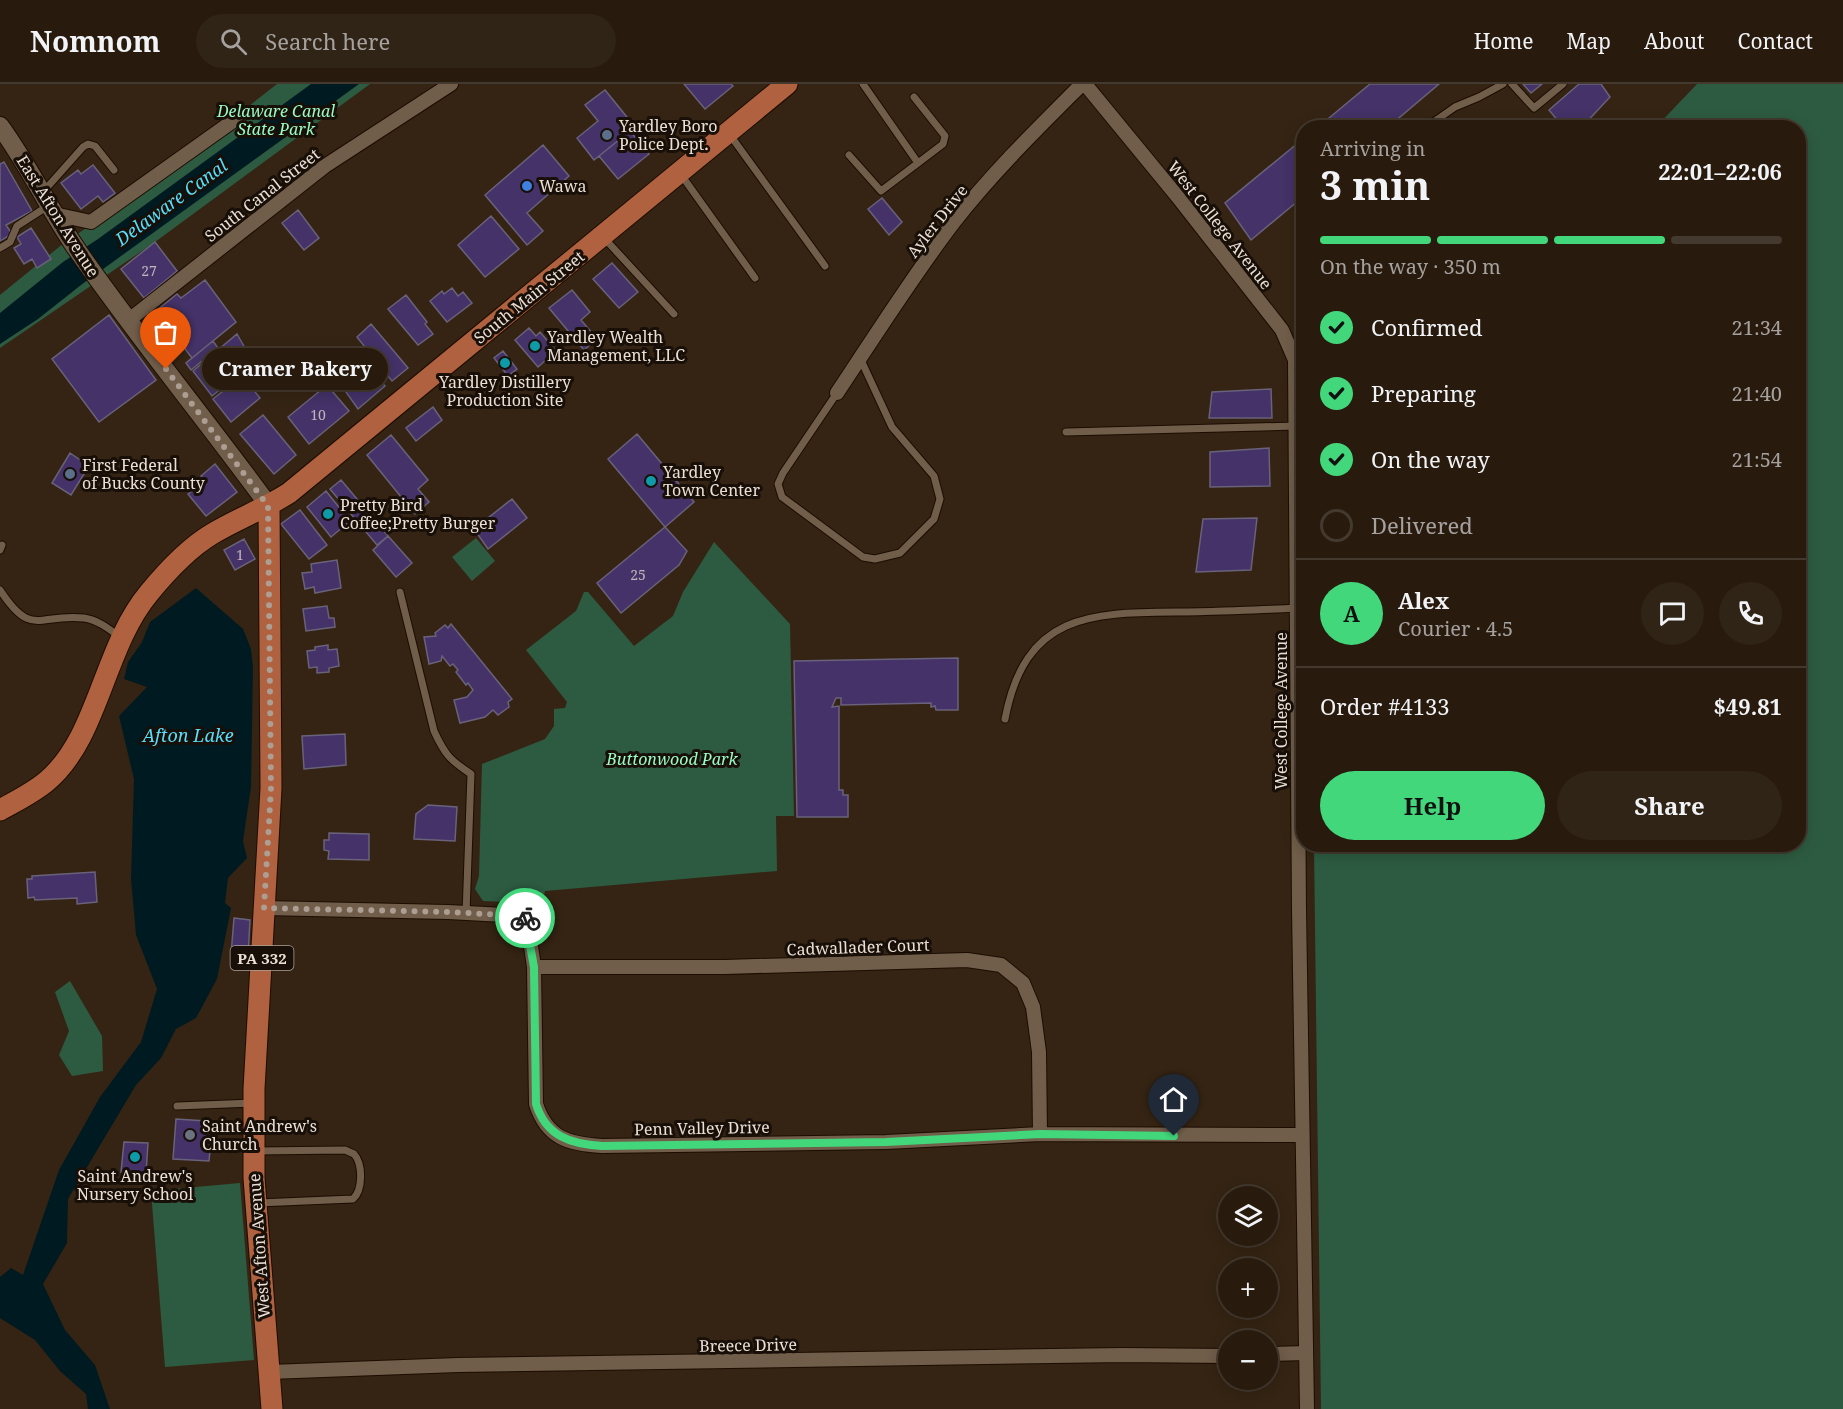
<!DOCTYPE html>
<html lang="en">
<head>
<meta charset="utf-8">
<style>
  :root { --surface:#281b0e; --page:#302417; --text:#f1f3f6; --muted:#a5a19e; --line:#44392e; --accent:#42d77b }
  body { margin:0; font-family:"Noto Serif",serif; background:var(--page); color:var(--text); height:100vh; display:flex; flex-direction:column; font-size:22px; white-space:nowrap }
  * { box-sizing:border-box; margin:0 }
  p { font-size:20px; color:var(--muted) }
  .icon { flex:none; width:33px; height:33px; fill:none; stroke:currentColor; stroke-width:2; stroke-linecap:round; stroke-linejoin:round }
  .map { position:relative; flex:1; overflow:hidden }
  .details { position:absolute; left:1296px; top:36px; width:510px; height:732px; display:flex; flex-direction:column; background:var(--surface); border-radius:24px; box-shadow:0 3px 15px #0003,0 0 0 2px var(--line) }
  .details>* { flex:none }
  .buttons { position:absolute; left:1218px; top:1102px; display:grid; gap:12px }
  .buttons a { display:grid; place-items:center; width:60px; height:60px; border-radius:50%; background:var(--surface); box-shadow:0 3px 15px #0003,0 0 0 2px var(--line); font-size:30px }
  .pin { position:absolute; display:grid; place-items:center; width:51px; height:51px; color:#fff; margin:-62px -26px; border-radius:50% 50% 50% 0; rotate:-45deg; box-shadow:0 0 6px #0007 }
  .pin .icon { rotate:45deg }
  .courier { position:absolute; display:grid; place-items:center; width:60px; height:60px; margin:-30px; border:4px solid #42d77b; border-radius:50%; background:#fff; color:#222; box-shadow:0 2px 8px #0007 }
  .bubble { position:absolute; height:42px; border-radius:21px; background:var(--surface); box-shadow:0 3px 15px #0003,0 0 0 2px var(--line); font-size:20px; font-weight:700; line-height:42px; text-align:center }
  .summary em { font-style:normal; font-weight:700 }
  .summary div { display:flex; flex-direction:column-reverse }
  .summary { display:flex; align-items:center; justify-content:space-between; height:102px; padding:0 24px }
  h1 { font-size:39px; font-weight:700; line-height:45px }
  .bar { display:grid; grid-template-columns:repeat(4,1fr); gap:9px 6px; align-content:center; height:72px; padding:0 24px }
  .bar i { height:8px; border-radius:4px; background:var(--line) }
  .bar .on { background:var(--accent) }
  .bar p { grid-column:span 4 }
  .line { display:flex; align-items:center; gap:15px; padding:0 24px; border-top:2px solid var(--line) }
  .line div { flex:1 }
  .round { display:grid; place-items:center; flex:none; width:63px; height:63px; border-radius:32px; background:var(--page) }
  ol { padding:0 24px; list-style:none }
  li { display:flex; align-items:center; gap:18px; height:66px }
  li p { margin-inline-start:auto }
  li .icon { padding:6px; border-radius:50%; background:var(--accent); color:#111; stroke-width:4 }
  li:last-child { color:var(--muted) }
  li i { width:33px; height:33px; border:3px solid var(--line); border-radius:50% }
  .cta { display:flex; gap:12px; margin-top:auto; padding:12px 24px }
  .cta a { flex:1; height:69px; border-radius:36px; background:var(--accent); color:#111; font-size:24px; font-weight:700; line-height:69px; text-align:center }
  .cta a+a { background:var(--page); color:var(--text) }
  header { display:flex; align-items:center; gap:36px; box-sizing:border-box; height:84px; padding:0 30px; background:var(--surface); border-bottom:2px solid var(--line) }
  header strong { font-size:28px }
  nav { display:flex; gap:33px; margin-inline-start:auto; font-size:21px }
  .search { width:420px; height:54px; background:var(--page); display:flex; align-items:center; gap:15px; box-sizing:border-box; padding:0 21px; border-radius:33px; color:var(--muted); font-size:22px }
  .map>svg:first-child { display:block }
  .green { fill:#2d5b41 }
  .water { fill:#001a21 }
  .building { fill:#443268; stroke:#69627a; stroke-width:1.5 }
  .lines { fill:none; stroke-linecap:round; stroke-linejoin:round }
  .service-casing { stroke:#1c0d00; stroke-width:9 }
  .minor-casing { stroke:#1c0d00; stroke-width:16 }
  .secondary-casing { stroke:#1c0d00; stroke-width:20 }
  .primary-casing { stroke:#1c0d00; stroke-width:23 }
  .service { stroke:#705d4a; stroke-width:7 }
  .minor { stroke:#705d4a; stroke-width:14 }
  .secondary { stroke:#705d4a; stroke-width:18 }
  .primary { stroke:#b0613f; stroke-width:21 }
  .done { stroke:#ac9e92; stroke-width:6; stroke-dasharray:0 10.8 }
  .route { stroke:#42d77b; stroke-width:8 }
  .service-dot { fill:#5c6f8a; stroke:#170f08; stroke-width:2 }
  .shop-dot { fill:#3f7fe0; stroke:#170f08; stroke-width:2 }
  .culture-dot { fill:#0f9aa8; stroke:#170f08; stroke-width:2 }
  .worship-dot { fill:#6b7280; stroke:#170f08; stroke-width:2 }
  .labels { text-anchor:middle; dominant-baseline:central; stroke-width:6; stroke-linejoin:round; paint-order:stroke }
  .number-label { font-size:14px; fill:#c2b4ba }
  .shield { fill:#170f08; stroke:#aca198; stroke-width:1.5 }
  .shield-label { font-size:15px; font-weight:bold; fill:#ece0d6 }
  .park-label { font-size:16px; font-style:italic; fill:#9afbc3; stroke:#170f08 }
  .poi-label { font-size:16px; fill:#ece0d6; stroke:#170f08; text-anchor:start }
  .street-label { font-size:16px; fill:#ece0d6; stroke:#170f08 }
  .water-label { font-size:18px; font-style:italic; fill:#57ddfa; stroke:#170f08 }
</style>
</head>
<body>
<header>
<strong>Nomnom</strong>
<div class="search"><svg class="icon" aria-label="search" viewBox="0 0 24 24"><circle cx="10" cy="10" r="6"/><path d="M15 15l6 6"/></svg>Search here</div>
<nav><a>Home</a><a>Map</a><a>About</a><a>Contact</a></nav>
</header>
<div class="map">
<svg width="1843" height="1325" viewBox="0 0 1843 1325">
  <rect width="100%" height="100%" fill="#352413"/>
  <path class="green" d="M277 0H370L155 158 0 264V211L64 159 131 114Z
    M1697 0H1843V1325H1321L1314 761 1798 760V44L1656 43Z
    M476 454 495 477 472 497 452 473Z
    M714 458 790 540 794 732H776L777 787 545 807 543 816 507 818 483 817 475 805 479 792 482 680 545 655 554 642V625L565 624 567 618 526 566 576 527 584 508H588L634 562 673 532 683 508Z
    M70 897 102 952 103 987 72 992 59 971 69 947 55 908Z
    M240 1099 254 1276 165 1283 151 1107Z"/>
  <path class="water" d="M311 0H359L81 201 38 235 0 260V229L63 178 98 155Z
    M196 504 243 545 251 565 253 583 251 703 243 757 247 774 228 794 225 819 231 824 217 895 196 934 176 945 161 974 136 1001 68 1115 67 1159 43 1200 65 1246 95 1281 110 1325H88L86 1310 60 1287 35 1256 0 1234V1193L11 1184 23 1191 59 1086 100 1013 141 958 157 905 136 851 131 795 134 695 119 632 147 603 124 595 128 578 142 558 150 538Z"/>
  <path class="building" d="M684 0H731L733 2 705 25Z
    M1370 0H1439L1387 44H1317Z
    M1523 0H1542L1531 9Z
    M1579 0H1601L1610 13 1581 44H1564L1549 26Z
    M605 6 635 43 630 47 649 70 618 95 599 72 594 76 577 54 598 37 585 21Z
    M630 47 649 70 618 95 599 72Z
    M1304 54V112L1251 156 1225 119Z
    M543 61 569 92 527 129 543 147 527 161 485 111Z
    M4 78 32 127 6 141 12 150 0 157V80Z
    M93 81 115 109 103 118 98 112 81 125 61 99 78 86 81 90Z
    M882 114 902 138 889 151 868 125Z
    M298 126 319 154 304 166 282 139Z
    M491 132 519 165 485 193 458 161Z
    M31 144 51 175 37 184 32 175 24 180 14 164 21 160 17 153Z
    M155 158 177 187 144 214 121 185Z
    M612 179 638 208 619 224 593 195Z
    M205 196 236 238 192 274 156 227 177 210 181 214Z
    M452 204 458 212 463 208 472 219 447 238 430 217 442 207 444 210Z
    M572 206 590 228 581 236 597 255 584 266 549 224Z
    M406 211 427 238 425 240 433 250 418 261 388 225Z
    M109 231 156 296 99 338 52 275Z
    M371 240 408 284 392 297 357 253Z
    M529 244 536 252 540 248 556 267 538 283 515 256Z
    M237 250 245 264 238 269 248 283 212 312 193 287Z
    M213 257 218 264 191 286 186 279Z
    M358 264 381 294 379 296 385 302 358 325 331 287Z
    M503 267 517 285 508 292 494 274Z
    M242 292 260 314 231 338 213 315Z
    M327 301 349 327 309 360 288 333Z
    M1271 305 1272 334H1209L1212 308Z
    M433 323 442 336 416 357 406 344Z
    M263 331 296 371 274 390 240 350Z
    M637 350 694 418 665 443 608 375Z
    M391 351 428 396 418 405 429 418 415 430 367 371Z
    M1269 364 1270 402 1210 403V368Z
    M70 369 89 382 71 411 52 399Z
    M215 380 237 408 206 432 188 410 205 397 201 392Z
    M341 396 388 452 377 461 330 405Z
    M326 407 350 437 331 453 307 423Z
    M512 415 527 434 488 465 474 445Z
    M300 426 327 461 309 475 281 440Z
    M1257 434 1251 486 1196 488 1203 435Z
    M665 443 687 467 679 481 621 529 597 499Z
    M388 452 412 479 396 493 373 466Z
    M244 455 255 475 235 486 224 466Z
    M337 476 341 504 315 509 314 503 305 505 302 489 312 488 311 480Z
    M327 522 329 534H334L335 543 306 547 303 525Z
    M451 540 512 615 508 618 509 623 498 631 493 626 485 633 460 639 454 616 467 613 473 606 468 599 466 601 456 588 458 586 453 580 450 582 442 572 441 577 429 580 424 553 436 552 435 549 445 541 448 544Z
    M328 561V566L337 565 339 582 329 584V588L317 589V583L309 584 307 567 315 566V563Z
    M958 574V626H936L935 622 931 623V619L841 621V614H836L832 623 839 622V706H843V711H848V733H797L794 577Z
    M345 650 346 681 304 685 302 652Z
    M428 721 457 723 455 757 414 755 416 730Z
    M329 749 369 750V776L328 775 329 767 324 766V756H329Z
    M95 788 97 818 77 820V814L35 816 34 813 28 814 27 795H32V792Z
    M234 834 250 836 248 872 231 871Z
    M176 1035 206 1037 205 1065 210 1066 209 1077 173 1075Z
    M124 1058 148 1059 146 1089 121 1088Z"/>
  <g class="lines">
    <g class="service-casing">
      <path id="service" d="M1512 0 1534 24 1563 0
        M914 13 945 52 943 60 918 79
        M1425 44 1455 23 1479 13 1503 0
        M730 51 825 182
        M849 71 881 107 918 79 863 0
        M682 92 755 194
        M43 108 83 63 88 60 95 62 114 86
        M605 155 674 230
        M0 164 10 158 17 142 48 122
        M1290 262 1304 265
        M837 309 783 389 778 400 782 413 863 473 875 475 900 469 934 435 940 415 934 392 892 343 860 274
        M1066 348 1296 342
        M0 466 2 461
        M0 506C32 555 38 529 84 534 98 536 109 545 120 553
        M400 508 434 647C445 671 450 676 471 690L466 830
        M1005 635C1026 525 1095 529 1187 528 1224 527 1260 526 1297 524
        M177 1022 253 1019
        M255 1067 345 1066 354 1070C363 1080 363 1106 353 1115L258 1119"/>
    </g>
    <g class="minor-casing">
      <path id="minor" d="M1085 0 1177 112 1282 246 1295 276 1299 825 1307 1325
        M54 130 91 138 240 32
        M129 236 325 82 451 0
        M837 309C875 252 912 193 954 138 992 89 1038 44 1082 0
        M264 824 448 828 504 831 527 835 534 883 536 1020C547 1054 568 1060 602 1062L886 1058 1040 1050 1302 1051
        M534 883H725L967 876 1001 881 1023 899 1033 923 1039 968 1040 1050
        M1268 1270 1306 1269
        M269 1288 458 1281 1123 1271 1228 1272"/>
    </g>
    <g class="secondary-casing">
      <path id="secondary" d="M0 42C30 83 51 129 80 170 140 256 207 337 269 422"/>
    </g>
    <g class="primary-casing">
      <path id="primary" d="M269 422 271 704 254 1005V1094L272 1325
        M0 726C16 717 33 709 47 697 99 653 103 564 149 509 167 487 187 465 212 450 237 435 264 425 289 409L787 0"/>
    </g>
    <use href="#service" class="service"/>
    <use href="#minor" class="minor"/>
    <use href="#secondary" class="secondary"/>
    <use href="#primary" class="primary"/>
  </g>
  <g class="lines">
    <path class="done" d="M166 285 268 422 271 705 264 824 448 828 504 831 525 834"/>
    <path class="route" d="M525 834 534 883 536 1020C546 1052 570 1060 602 1062L886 1058 1040 1050 1174 1052"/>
  </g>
  <g class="service-dot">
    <circle cx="607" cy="51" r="6"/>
    <circle cx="70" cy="390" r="6"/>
  </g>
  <circle class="shop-dot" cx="527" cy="102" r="6"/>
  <g class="culture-dot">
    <circle cx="535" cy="262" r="6"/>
    <circle cx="505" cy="279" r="6"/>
    <circle cx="651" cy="397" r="6"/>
    <circle cx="328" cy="430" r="6"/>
    <circle cx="135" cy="1073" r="6"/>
  </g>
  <circle class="worship-dot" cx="190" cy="1051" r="6"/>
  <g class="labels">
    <g class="number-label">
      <text x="149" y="186">27</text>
      <text x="318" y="330">10</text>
      <text x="240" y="470">1</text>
      <text x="638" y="490">25</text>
    </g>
    <rect class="shield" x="230.5" y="862" width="63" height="24" rx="4.5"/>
    <g class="shield-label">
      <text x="262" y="874">PA 332</text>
    </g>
    <g class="park-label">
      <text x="276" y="27">Delaware Canal<tspan x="276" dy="18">State Park</tspan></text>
      <text x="672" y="675">Buttonwood Park</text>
    </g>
    <g class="poi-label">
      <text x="619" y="42">Yardley Boro<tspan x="619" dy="18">Police Dept.</tspan></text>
      <text x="539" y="102">Wawa</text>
      <text x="547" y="253">Yardley Wealth<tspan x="547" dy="18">Management, LLC</tspan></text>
      <text x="505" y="298" text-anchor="middle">Yardley Distillery<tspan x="505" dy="18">Production Site</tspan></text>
      <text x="82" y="381">First Federal<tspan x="82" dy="18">of Bucks County</tspan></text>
      <text x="663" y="388">Yardley<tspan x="663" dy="18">Town Center</tspan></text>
      <text x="340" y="421">Pretty Bird<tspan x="340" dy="18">Coffee;Pretty Burger</tspan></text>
      <text x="202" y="1042">Saint Andrew's<tspan x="202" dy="18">Church</tspan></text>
      <text x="135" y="1092" text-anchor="middle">Saint Andrew's<tspan x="135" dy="18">Nursery School</tspan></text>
    </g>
    <g class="street-label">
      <text transform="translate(262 111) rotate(-38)">South Canal Street</text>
      <text transform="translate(58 132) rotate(58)">East Afton Avenue</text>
      <text transform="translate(937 137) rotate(-52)">Ayler Drive</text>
      <text transform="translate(1220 141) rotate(52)">West College Avenue</text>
      <text transform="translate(529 213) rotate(-39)">South Main Street</text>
      <text transform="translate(1281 627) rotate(-90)">West College Avenue</text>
      <text transform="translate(858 863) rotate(-2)">Cadwallader Court</text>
      <text transform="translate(702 1044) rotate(-1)">Penn Valley Drive</text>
      <text transform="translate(259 1162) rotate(-94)">West Afton Avenue</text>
      <text transform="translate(748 1261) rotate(-1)">Breece Drive</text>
    </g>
    <g class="water-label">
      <text transform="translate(171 118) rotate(-36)">Delaware Canal</text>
      <text x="188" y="651">Afton Lake</text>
    </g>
  </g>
</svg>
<div class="buttons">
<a><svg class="icon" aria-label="layers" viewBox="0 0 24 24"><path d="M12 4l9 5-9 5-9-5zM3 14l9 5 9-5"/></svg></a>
<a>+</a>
<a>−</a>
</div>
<div class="pin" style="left:166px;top:285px;background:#ea580c"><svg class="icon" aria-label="bag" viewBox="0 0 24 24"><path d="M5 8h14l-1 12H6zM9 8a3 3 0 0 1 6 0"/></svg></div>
<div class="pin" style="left:1174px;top:1052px;background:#1f2937"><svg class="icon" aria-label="home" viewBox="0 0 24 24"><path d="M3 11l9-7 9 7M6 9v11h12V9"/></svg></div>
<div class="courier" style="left:525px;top:834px"><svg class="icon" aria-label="bike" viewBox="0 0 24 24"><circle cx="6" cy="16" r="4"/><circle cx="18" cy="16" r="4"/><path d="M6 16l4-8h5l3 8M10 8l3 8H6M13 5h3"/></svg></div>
<div class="bubble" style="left:202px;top:264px;width:186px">Cramer Bakery</div>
<section class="details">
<div class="summary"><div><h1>3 min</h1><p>Arriving in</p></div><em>22:01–22:06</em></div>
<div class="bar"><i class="on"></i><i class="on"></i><i class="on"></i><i></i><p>On the way · 350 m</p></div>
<ol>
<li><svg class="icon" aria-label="check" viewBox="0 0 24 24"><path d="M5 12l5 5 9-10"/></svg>Confirmed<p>21:34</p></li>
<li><svg class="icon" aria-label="check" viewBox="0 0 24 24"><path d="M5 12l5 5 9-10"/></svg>Preparing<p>21:40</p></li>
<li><svg class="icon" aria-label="check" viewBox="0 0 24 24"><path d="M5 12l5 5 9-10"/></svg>On the way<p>21:54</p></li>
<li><i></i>Delivered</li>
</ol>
<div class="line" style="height:108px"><b class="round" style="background:var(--accent);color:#111">A</b><div><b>Alex</b><p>Courier · 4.5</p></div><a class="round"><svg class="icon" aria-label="chat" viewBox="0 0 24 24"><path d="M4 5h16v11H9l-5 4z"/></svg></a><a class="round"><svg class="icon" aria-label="phone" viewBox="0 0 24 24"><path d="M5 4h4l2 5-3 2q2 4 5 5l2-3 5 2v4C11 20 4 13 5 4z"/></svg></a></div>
<div class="line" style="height:78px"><div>Order #4133</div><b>$49.81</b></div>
<div class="cta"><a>Help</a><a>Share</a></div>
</section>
</div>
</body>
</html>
